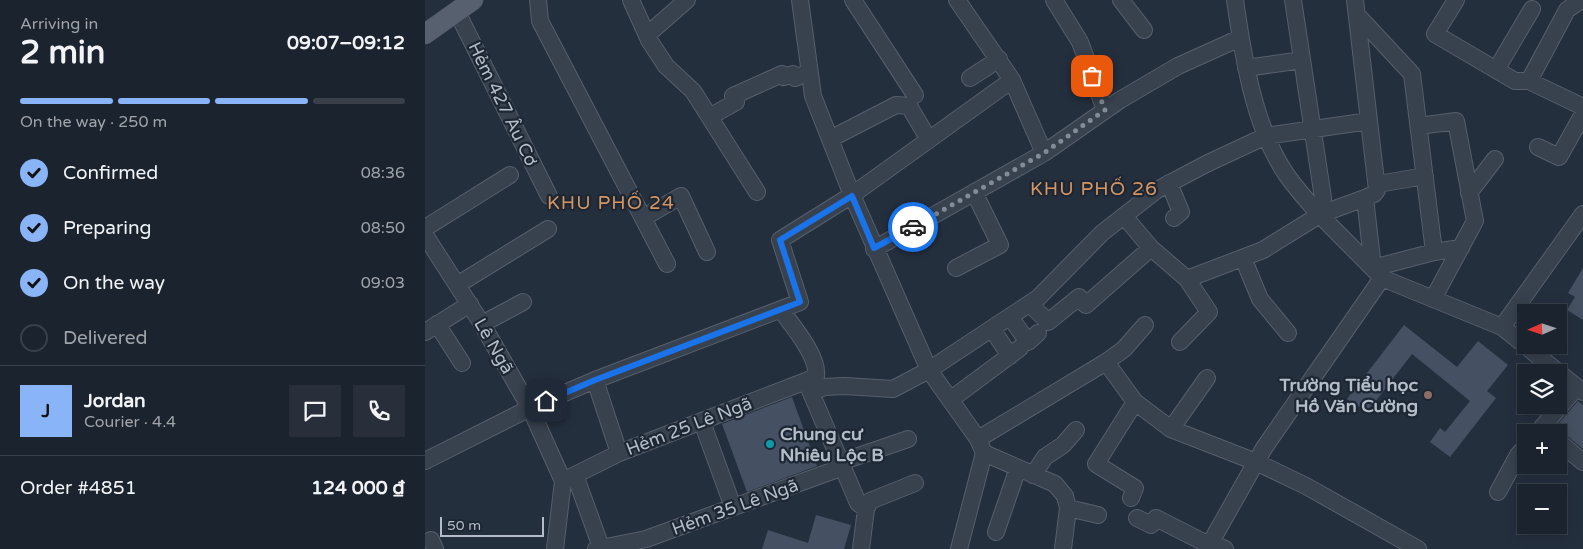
<!DOCTYPE html>
<html lang="en">
<head>
<meta charset="utf-8">
<style>
  :root { --surface:#1b232e; --page:#282f3a; --text:#f1f3f6; --muted:#a0a4aa; --line:#39404a; --accent:#8ab4f8 }
  body { margin:0; font-family:"Varela Round",sans-serif; background:var(--page); color:var(--text); height:100vh; display:flex; flex-direction:column; font-size:19px; white-space:nowrap }
  * { box-sizing:border-box; margin:0 }
  p { font-size:16px; color:var(--muted) }
  .icon { flex:none; width:28px; height:28px; fill:none; stroke:currentColor; stroke-width:2; stroke-linecap:round; stroke-linejoin:round }
  .map { position:relative; flex:1; overflow:hidden }
  .drawer { display:flex; flex-direction:column; background:var(--surface); width:425px }
  .drawer>* { flex:none }
  .needle { width:32px; rotate:267deg }
  .buttons { position:absolute; left:1092px; top:304px; display:grid; gap:10px }
  .buttons a { display:grid; place-items:center; width:50px; height:50px; border-radius:0px; background:var(--surface); box-shadow:0 2px 12px #0003,0 0 0 1px var(--line); font-size:25px }
  .scale { position:absolute; left:15px; bottom:12px; width:104px; box-sizing:border-box; padding-left:5px; border:2px solid #b4bcc9; border-top:0; font-size:14px; line-height:18px; white-space:nowrap; color:#b4bcc9; -webkit-text-stroke:4px #1d2633; paint-order:stroke }
  .pin { position:absolute; display:grid; place-items:center; width:42px; height:42px; color:#fff; margin:-21px; border-radius:10px; box-shadow:0 2px 8px #0006 }
  .courier { position:absolute; display:grid; place-items:center; width:50px; height:50px; margin:-25px; border:4px solid #1a73e8; border-radius:50%; background:#fff; color:#222; box-shadow:0 1px 6px #0007 }
  .summary em { font-style:normal; font-weight:700 }
  .summary div { display:flex; flex-direction:column-reverse }
  .summary { display:flex; align-items:center; justify-content:space-between; height:85px; padding:0 20px }
  h1 { font-size:32px; font-weight:700; line-height:38px }
  .bar { display:grid; grid-template-columns:repeat(4,1fr); gap:8px 5px; align-content:center; height:60px; padding:0 20px }
  .bar i { height:6px; border-radius:4px; background:var(--line) }
  .bar .selected { background:var(--accent) }
  .bar p { grid-column:span 4 }
  .line { display:flex; align-items:center; gap:12px; padding:0 20px; border-top:1px solid var(--line) }
  .line div { flex:1 }
  .round { display:grid; place-items:center; flex:none; width:52px; height:52px; border-radius:0px; background:var(--page) }
  ol { padding:0 20px; list-style:none }
  li { display:flex; align-items:center; gap:15px; height:55px }
  li p { margin-inline-start:auto }
  li .icon { padding:5px; border-radius:50%; background:var(--accent); color:#111; stroke-width:4 }
  li:last-child { color:var(--muted) }
  li i { width:28px; height:28px; border:2px solid var(--line); border-radius:50% }
  main { display:flex; flex:1; min-height:0 }
  .map>svg:first-child { display:block }
  .building { fill:#455162 }
  .lines { fill:none; stroke-linecap:round; stroke-linejoin:round }
  .minor-casing { stroke:#565f6c; stroke-width:18 }
  .major-casing { stroke:#414a57; stroke-width:21 }
  .minor { stroke:#38414e; stroke-width:16 }
  .major { stroke:#56606e; stroke-width:20 }
  .done { stroke:#828b98; stroke-width:5; stroke-dasharray:0 9 }
  .route { stroke:#1a73e8; stroke-width:6 }
  .education-dot { fill:#8d6e63; stroke:#1d2633; stroke-width:2 }
  .culture-dot { fill:#0f9aa8; stroke:#1d2633; stroke-width:2 }
  .labels { text-anchor:middle; dominant-baseline:central; stroke-width:4.5; stroke-linejoin:round; paint-order:stroke }
  .street-label { font-size:18px; fill:#b4bcc9; stroke:#1d2633 }
  .poi-label { font-size:18px; font-weight:bold; fill:#b4bcc9; stroke:#1d2633; text-anchor:end }
  .neighbourhood-label { font-size:19px; letter-spacing:1px; fill:#d59563; stroke:#1d2633 }
</style>
</head>
<body>
<main>
<section class="drawer">
<div class="summary"><div><h1>2 min</h1><p>Arriving in</p></div><em>09:07–09:12</em></div>
<div class="bar"><i class="selected"></i><i class="selected"></i><i class="selected"></i><i></i><p>On the way · 250 m</p></div>
<ol>
<li><svg class="icon" aria-label="check" viewBox="0 0 24 24"><path d="M5 12l5 5 9-10"/></svg>Confirmed<p>08:36</p></li>
<li><svg class="icon" aria-label="check" viewBox="0 0 24 24"><path d="M5 12l5 5 9-10"/></svg>Preparing<p>08:50</p></li>
<li><svg class="icon" aria-label="check" viewBox="0 0 24 24"><path d="M5 12l5 5 9-10"/></svg>On the way<p>09:03</p></li>
<li><i></i>Delivered</li>
</ol>
<div class="line" style="height:90px"><b class="round" style="background:var(--accent);color:#111">J</b><div><b>Jordan</b><p>Courier · 4.4</p></div><a class="round"><svg class="icon" aria-label="chat" viewBox="0 0 24 24"><path d="M4 5h16v11H9l-5 4z"/></svg></a><a class="round"><svg class="icon" aria-label="phone" viewBox="0 0 24 24"><path d="M5 4h4l2 5-3 2q2 4 5 5l2-3 5 2v4C11 20 4 13 5 4z"/></svg></a></div>
<div class="line" style="height:65px"><div>Order #4851</div><b>124 000 ₫</b></div>
</section>
<div class="map">
<svg width="1158" height="549" viewBox="0 0 1158 549">
  <rect width="100%" height="100%" fill="#242f3e"/>
  <path class="building" d="M1158 268V320L1142 310 1150 297 1143 293Z
    M979 325 1032 367 1053 341 1083 365 1062 391 1071 398 1025 457 1005 442 1015 428 1020 432 1045 401 987 354 950 402 941 411 922 399Z
    M367 397 392 466 322 492 297 424Z
    M1153 401 1158 405V449L1140 434 1127 431Z
    M391 515 426 525 419 549H337L343 530 383 543Z"/>
  <g class="lines">
    <g class="minor-casing">
      <path id="minor" d="M113 0 115 21 242 264
        M206 0 224 40 241 66 268 91 332 192
        M375 0 388 96 427 195 504 370 553 439 559 453 534 549
        M428 0 490 95
        M532 0 587 80 619 153
        M629 0 655 42 680 110
        M696 0 719 30
        M868 0 898 198 896 214
        M1031 0 1010 34 1090 81H1104L1158 107
        M32 12 124 196
        M933 16 987 74 1009 252
        M222 35 262 0
        M821 68 877 60
        M1071 70 1107 9
        M545 78 574 59
        M1104 81 1142 10 1156 0
        M286 116 311 102 308 96 357 74 359 77 368 74 370 78 384 72
        M994 126 1031 121 1050 221 1008 299
        M405 139 471 105 484 106 504 140
        M1113 147 1134 157 1158 114
        M744 183 756 212 749 218
        M953 184 1000 176
        M1044 193 1070 159
        M940 198 948 268
        M699 216 726 248 762 279 784 312 755 342
        M218 218 256 196 282 252
        M0 228 85 175
        M0 235 57 324 105 408 138 481 130 549
        M449 249 619 153 695 100 753 66 815 38
        M818 258 835 299 863 333
        M531 268 575 245 549 192
        M948 268 1009 252 1036 248
        M957 278 1077 327 1158 392
        M762 279 838 250 896 214 940 198 949 194 952 190 930 0
        M32 285 123 229
        M605 304 623 322 654 297 661 305 726 248
        M356 310C367 325 394 357 391 376L381 381
        M585 317 603 342 613 333
        M12 324 37 363
        M57 324 98 302
        M1077 327 1158 214
        M567 329 585 356
        M0 332 45 304
        M681 362 699 349 720 325
        M170 380 194 453
        M387 393 399 387 420 386 468 389 504 370 613 298 677 233 732 190 781 164 841 136 944 121
        M525 400 595 348
        M277 422 308 507
        M746 429 782 378
        M1113 432 1152 387
        M553 439 681 362 710 402 746 429 831 462 881 486 993 549
        M1134 442 1158 462
        M559 453 630 484 640 496 643 508 638 549
        M0 461 105 408 170 380 375 302 355 240 427 195 587 80
        M416 462 483 439
        M150 475 176 547
        M608 475 620 457 638 445 651 430
        M138 481 194 453 381 381 433 503 441 509
        M1073 492 1093 455 1101 446
        M706 498 710 488 671 464 710 402
        M643 508 673 515
        M712 518 726 525 731 518 784 545
        M571 532 593 468
        M6 540 10 549
        M786 543 800 549
        M171 549 221 539 418 467
        M436 549 441 509 445 501 490 483
        M782 549 839 448 957 278C926 245 887 211 861 174 829 127 818 56 810 0"/>
    </g>
    <g class="major-casing">
      <path id="major" d="M0 34 48 0"/>
    </g>
    <use href="#minor" class="minor"/>
    <use href="#major" class="major"/>
  </g>
  <g class="lines">
    <path class="done" d="M488 227 619 153 680 110 667 76"/>
    <path class="route" d="M121 401 170 380 375 302 355 240 427 196 449 248 488 227"/>
  </g>
  <circle class="education-dot" cx="1003" cy="395" r="5"/>
  <circle class="culture-dot" cx="345" cy="444" r="5"/>
  <g class="labels">
    <g class="street-label">
      <text transform="translate(78 104) rotate(64)">Hẻm 427 Âu Cơ</text>
      <text transform="translate(69 346) rotate(60)">Lê Ngã</text>
      <text transform="translate(264 426) rotate(-21)">Hẻm 25 Lê Ngã</text>
      <text transform="translate(310 507) rotate(-20)">Hẻm 35 Lê Ngã</text>
    </g>
    <g class="poi-label">
      <text x="993" y="385">Trường Tiểu học<tspan x="993" dy="21">Hồ Văn Cường</tspan></text>
      <text x="355" y="434" text-anchor="start">Chung cư<tspan x="355" dy="21">Nhiêu Lộc B</tspan></text>
    </g>
    <g class="neighbourhood-label">
      <text x="669" y="189">KHU PHỐ 26</text>
      <text x="186" y="203">KHU PHỐ 24</text>
    </g>
  </g>
</svg>
<div class="buttons">
<a><svg class="needle" viewBox="-14 -14 28 28"><path d="M0-13l5 13h-10z" fill="#e53935"/><path d="M0 13l5-13h-10z" fill="#a0a4aa"/></svg></a>
<a><svg class="icon" aria-label="layers" viewBox="0 0 24 24"><path d="M12 4l9 5-9 5-9-5zM3 14l9 5 9-5"/></svg></a>
<a>+</a>
<a>−</a>
</div>
<div class="scale">50 m</div>
<div class="pin" style="left:667px;top:76px;background:#ea580c"><svg class="icon" aria-label="bag" viewBox="0 0 24 24"><path d="M5 8h14l-1 12H6zM9 8a3 3 0 0 1 6 0"/></svg></div>
<div class="pin" style="left:121px;top:401px;background:#1f2937"><svg class="icon" aria-label="home" viewBox="0 0 24 24"><path d="M3 11l9-7 9 7M6 9v11h12V9"/></svg></div>
<div class="courier" style="left:488px;top:227px"><svg class="icon" aria-label="car" viewBox="0 0 24 24"><path d="M5 17H2v-5l4-1 3-4h7l3 4 3 1v5h-3M9 17h6M6 11h13"/><circle cx="7" cy="17" r="2"/><circle cx="17" cy="17" r="2"/></svg></div>
</div>
</main>
</body>
</html>
